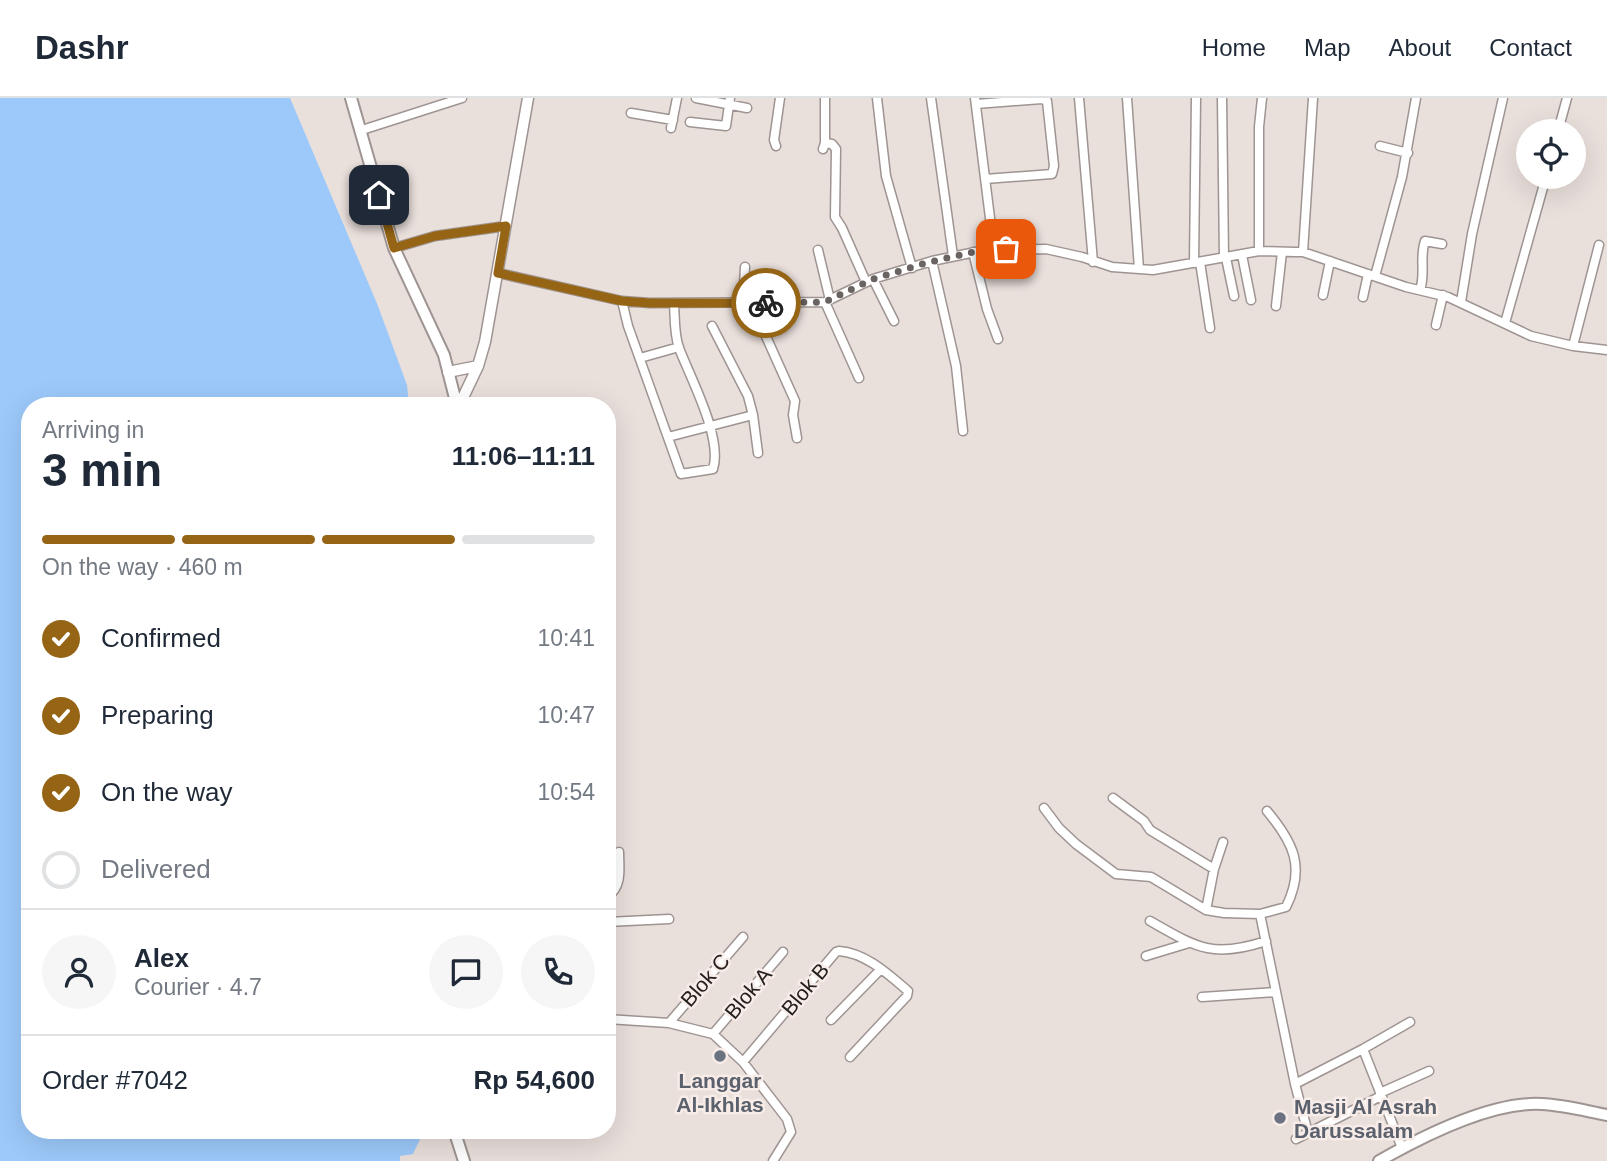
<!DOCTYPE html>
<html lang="en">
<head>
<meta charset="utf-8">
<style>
  :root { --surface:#fff; --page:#f6f6f7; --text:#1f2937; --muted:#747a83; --line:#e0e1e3; --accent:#956415 }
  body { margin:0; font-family:Arial,sans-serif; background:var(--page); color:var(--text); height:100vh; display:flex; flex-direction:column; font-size:26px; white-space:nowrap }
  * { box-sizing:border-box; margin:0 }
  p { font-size:23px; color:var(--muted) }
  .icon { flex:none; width:38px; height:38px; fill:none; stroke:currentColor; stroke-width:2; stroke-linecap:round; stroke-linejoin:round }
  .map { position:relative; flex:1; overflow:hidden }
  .side { position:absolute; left:21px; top:299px; width:595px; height:742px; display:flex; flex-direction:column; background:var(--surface); border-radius:28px; box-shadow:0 7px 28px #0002 }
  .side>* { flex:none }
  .buttons { position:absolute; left:1516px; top:21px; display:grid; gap:14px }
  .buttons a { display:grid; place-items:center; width:70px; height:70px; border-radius:50%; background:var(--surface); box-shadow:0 7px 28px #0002; font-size:35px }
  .pin { position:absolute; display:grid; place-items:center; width:60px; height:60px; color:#fff; margin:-30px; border-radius:14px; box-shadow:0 4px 10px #0006 }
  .courier { position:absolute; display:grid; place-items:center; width:70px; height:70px; margin:-35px; border:5px solid #956415; border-radius:50%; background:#fff; color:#222; box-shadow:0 2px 9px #0007 }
  .summary em { font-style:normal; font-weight:700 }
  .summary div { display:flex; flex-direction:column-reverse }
  .summary { display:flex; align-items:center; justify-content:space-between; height:119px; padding:0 21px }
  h1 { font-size:46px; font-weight:700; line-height:52px }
  .bar { display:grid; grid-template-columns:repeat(4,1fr); gap:10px 7px; align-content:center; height:84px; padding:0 21px }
  .bar i { height:9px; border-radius:5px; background:var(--line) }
  .bar .current { background:var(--accent) }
  .bar p { grid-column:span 4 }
  .line { display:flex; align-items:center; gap:18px; padding:0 21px; border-top:2px solid var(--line) }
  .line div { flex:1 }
  .round { display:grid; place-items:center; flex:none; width:74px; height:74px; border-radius:37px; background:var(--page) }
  ol { padding:0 21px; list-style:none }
  li { display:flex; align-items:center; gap:21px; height:77px }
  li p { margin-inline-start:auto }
  li .icon { padding:7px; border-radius:50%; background:var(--accent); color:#fff; stroke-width:4 }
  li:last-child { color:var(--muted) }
  li i { width:38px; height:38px; border:4px solid var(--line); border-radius:50% }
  header { display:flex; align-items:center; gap:42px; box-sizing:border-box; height:98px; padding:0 35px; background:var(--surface); border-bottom:2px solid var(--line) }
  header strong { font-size:33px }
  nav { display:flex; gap:38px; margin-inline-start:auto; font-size:24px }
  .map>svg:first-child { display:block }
  .water { fill:#9cc9fa }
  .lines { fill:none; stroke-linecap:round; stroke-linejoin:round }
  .minor-casing { stroke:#9e9491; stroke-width:11 }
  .tertiary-casing { stroke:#9e9491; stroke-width:13 }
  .secondary-casing { stroke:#9e9491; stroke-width:14 }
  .minor { stroke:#fff; stroke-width:8 }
  .tertiary { stroke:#fff; stroke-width:10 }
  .secondary { stroke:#fff; stroke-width:10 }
  .done { stroke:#696361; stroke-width:7; stroke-dasharray:0 12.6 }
  .route { stroke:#956415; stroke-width:9 }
  .worship-dot { fill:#6b7280; stroke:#f7ece8; stroke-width:2.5 }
  .labels { text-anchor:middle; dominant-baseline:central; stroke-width:5; stroke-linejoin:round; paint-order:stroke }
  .street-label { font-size:21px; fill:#24201f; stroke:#f7ece8 }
  .worship-label { font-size:21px; font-weight:bold; fill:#5b616d; stroke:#f7ece8 }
</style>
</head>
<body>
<header>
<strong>Dashr</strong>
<nav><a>Home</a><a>Map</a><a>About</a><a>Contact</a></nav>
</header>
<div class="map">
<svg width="1607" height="1063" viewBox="0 0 1607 1063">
  <rect width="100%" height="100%" fill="#e9dfdb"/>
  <path class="water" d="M0 0H290L378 208 407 287 409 308H30V1032L424 1033 413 1056 400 1058V1063H0Z"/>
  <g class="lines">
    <g class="minor-casing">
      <path id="minor" d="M696 0 747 10
        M877 0 886 78 912 170
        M931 0 953 158
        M975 0 994 152
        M1079 0 1093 164
        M1127 0 1139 171
        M1222 0 1224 160
        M976 6 1042 1 1047 3 1054 68 1052 76 985 81
        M631 15 673 22
        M690 24 726 28 730 0
        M671 30 677 0
        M362 32 462 0
        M1558 33 1567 0
        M825 45 832 46 836 51 835 119 842 130 866 184
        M776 48 774 42 780 0
        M1380 48 1408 55
        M823 51 825 45V0
        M394 150 435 138 506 128
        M818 152 830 202
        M1259 153V29L1262 0
        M973 154 987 211 998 241
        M1303 154 1313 0
        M1242 157 1251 202
        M1226 160 1234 198
        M932 163 956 268 963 333
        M1200 164 1210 230
        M1194 165 1196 0
        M498 175 622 203 650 205 825 204 873 181 932 163 985 152 1046 151 1082 159 1112 169 1153 172 1259 153 1295 154H1303L1406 189 1448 199 1531 238 1573 248 1607 252
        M1375 178 1402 79 1416 0
        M873 181 894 223
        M1420 192C1426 175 1419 160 1425 143L1442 146
        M1323 197 1330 163
        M1363 199 1368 176
        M622 203 628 228 681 376 713 371C723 340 690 279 679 250 674 236 675 220 674 205
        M825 204 859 280
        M1461 204 1472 136 1503 0
        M743 205 745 169
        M751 205 795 303 793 317 797 340
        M1276 208 1282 154
        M1505 225 1546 79
        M1436 227 1443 197
        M1573 248 1599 147
        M640 260 679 249
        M753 317 758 355
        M668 339 753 317 748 298 712 228
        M1113 700 1144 723 1150 732 1214 771
        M1044 710 1059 730 1076 746 1116 776 1151 779 1206 812 1224 815 1260 816 1295 986 1363 951 1402 1050
        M607 799C623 789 619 770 619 754
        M1206 812 1214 771 1223 744
        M1260 816 1286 809C1306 769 1293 744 1267 713
        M1150 823C1196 849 1212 861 1266 843
        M607 824 669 821
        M1146 858 1189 845
        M1202 899 1276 894
        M607 921 669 925 713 936 743 964 787 1021 791 1034 773 1063
        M831 922 881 871
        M669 925 743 839
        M713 936 783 854
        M1363 951 1410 924
        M743 964 836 854 839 853C866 855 888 876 908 893L907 898 850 959
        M1295 986 1308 1035 1381 998
        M1380 995 1429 973
        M1296 1041 1308 1035"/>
    </g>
    <g class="tertiary-casing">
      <path id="tertiary" d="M448 274 478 268
        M459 308 478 268 485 244 528 0"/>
    </g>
    <g class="secondary-casing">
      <path id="secondary" d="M351 0 394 150 444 257 457 308
        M454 1032 464 1063
        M1379 1063C1423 1038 1491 1003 1542 1006 1564 1007 1586 1013 1607 1017"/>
    </g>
    <use href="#minor" class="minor"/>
    <use href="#tertiary" class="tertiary"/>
    <use href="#secondary" class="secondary"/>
  </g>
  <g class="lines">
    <path class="done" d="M766 205 825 204 873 181 926 165 973 154 1006 151"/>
    <path class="route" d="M379 97 394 150 435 138 506 128 498 175 622 203 650 205H766"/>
  </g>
  <g class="worship-dot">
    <circle cx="720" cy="958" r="7"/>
    <circle cx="1280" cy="1020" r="7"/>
  </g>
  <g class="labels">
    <g class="street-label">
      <text transform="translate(705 882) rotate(-49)">Blok C</text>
      <text transform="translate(805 891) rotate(-50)">Blok B</text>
      <text transform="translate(748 895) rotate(-50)">Blok A</text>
    </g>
    <g class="worship-label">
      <text x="720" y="982">Langgar<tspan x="720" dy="24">Al-Ikhlas</tspan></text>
      <text x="1294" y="1008" text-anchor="start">Masji Al Asrah<tspan x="1294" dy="24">Darussalam</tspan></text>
    </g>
  </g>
</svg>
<div class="buttons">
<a><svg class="icon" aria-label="locate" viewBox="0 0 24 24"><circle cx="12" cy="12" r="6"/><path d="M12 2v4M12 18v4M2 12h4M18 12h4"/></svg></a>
</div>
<div class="pin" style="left:1006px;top:151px;background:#ea580c"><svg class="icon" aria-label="bag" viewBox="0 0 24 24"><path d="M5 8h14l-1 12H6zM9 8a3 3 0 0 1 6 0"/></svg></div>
<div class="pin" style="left:379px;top:97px;background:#1f2937"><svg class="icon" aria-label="home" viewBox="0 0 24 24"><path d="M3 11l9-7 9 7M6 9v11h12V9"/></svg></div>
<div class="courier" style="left:766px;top:205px"><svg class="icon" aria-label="bike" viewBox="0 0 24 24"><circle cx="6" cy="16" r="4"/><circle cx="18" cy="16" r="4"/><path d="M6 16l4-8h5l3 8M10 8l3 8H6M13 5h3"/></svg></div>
<section class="side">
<div class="summary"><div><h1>3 min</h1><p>Arriving in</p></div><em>11:06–11:11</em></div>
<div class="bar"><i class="current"></i><i class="current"></i><i class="current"></i><i></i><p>On the way · 460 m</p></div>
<ol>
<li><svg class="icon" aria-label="check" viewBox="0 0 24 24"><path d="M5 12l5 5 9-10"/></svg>Confirmed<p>10:41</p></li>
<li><svg class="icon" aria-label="check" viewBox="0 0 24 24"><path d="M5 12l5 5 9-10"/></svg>Preparing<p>10:47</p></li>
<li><svg class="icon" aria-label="check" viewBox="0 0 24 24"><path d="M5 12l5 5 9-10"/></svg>On the way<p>10:54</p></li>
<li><i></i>Delivered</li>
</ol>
<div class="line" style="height:126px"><a class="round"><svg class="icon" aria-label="person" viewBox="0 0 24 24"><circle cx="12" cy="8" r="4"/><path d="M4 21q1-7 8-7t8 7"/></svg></a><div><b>Alex</b><p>Courier · 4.7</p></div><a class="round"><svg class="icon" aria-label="chat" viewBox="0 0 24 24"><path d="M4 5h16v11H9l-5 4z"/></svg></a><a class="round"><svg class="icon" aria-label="phone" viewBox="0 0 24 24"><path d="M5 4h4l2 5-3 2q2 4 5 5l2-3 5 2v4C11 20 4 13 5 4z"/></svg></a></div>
<div class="line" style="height:91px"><div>Order #7042</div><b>Rp 54,600</b></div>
</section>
</div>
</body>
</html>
